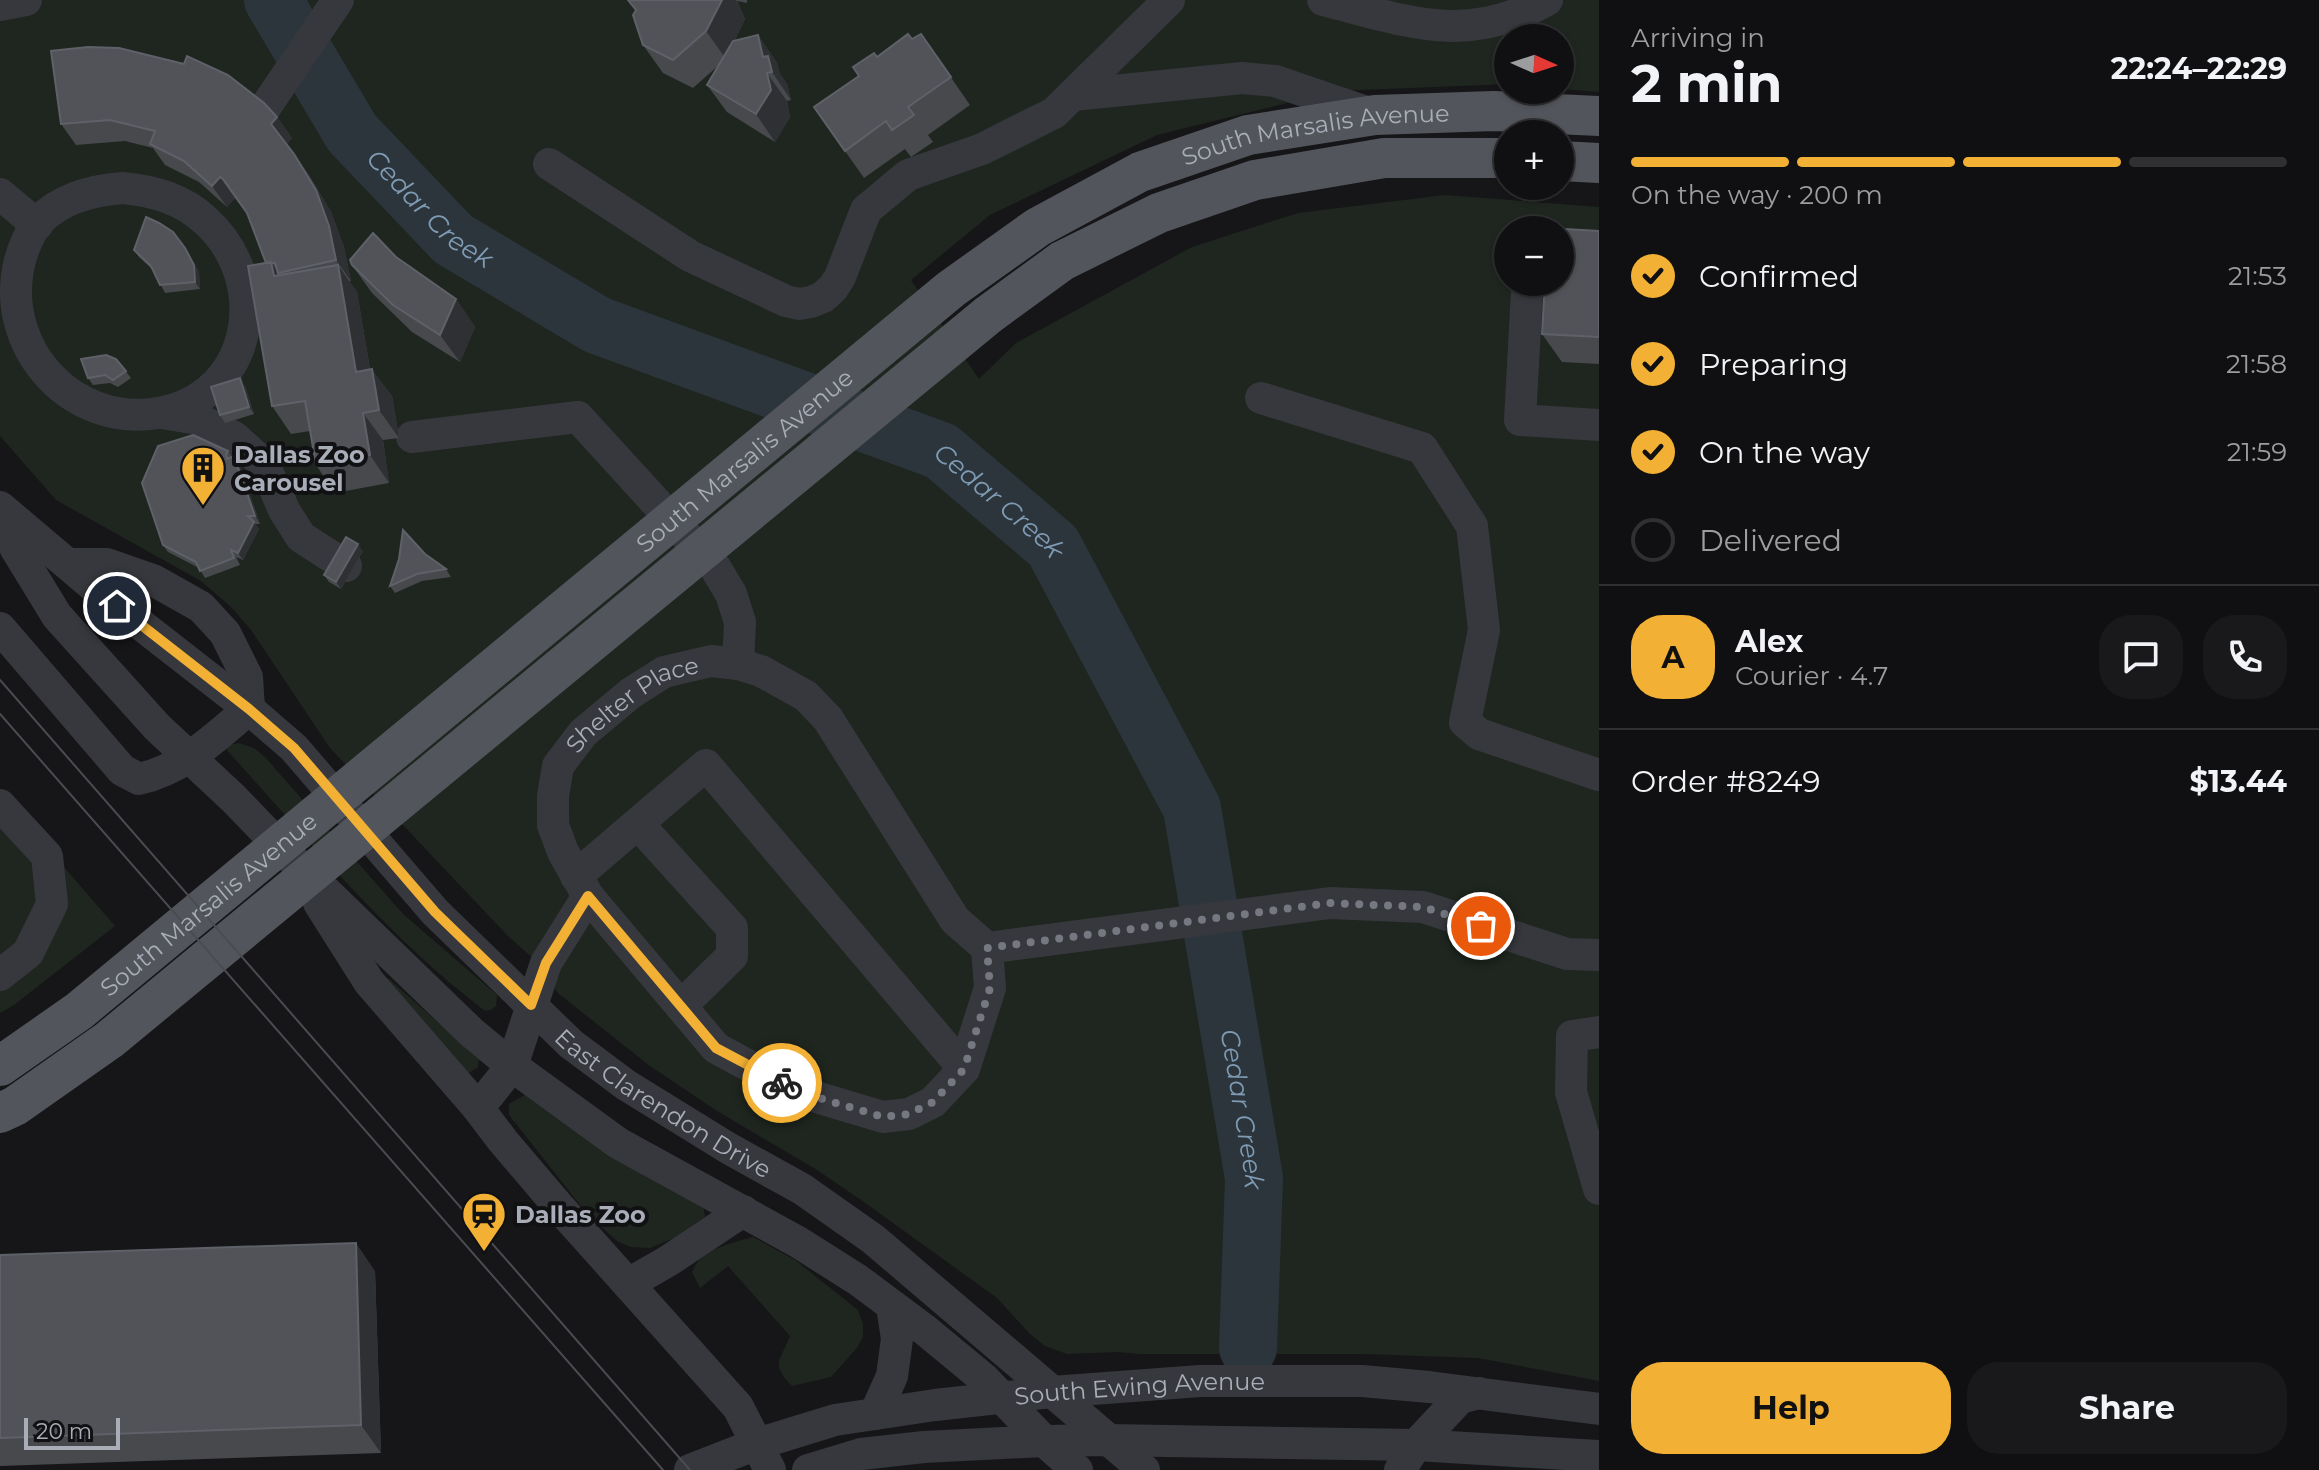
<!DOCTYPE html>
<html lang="en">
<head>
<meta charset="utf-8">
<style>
  :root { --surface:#101012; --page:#19191b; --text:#f1f3f6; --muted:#9c9d9f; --line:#303032; --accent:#f2b134 }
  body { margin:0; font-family:Montserrat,sans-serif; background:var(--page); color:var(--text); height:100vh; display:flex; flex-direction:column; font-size:30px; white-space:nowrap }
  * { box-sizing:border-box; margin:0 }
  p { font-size:26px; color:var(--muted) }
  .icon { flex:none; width:44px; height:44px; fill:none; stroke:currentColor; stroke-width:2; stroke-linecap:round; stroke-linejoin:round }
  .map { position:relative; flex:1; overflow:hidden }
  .sheet { display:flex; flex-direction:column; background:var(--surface); width:720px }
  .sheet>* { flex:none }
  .needle { width:52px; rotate:93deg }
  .tools { position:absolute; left:1494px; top:24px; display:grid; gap:16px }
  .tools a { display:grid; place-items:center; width:80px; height:80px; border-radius:50%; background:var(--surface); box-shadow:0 2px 6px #0004,0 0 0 2px var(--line); font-size:40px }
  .scale { position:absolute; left:24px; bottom:20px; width:96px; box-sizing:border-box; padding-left:8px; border:4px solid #a8adb8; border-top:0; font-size:22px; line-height:28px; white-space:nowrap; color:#a8adb8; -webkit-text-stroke:6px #111113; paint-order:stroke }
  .pin { position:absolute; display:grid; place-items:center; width:68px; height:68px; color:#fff; margin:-34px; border:4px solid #fff; border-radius:50%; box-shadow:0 2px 8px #0007 }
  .courier { position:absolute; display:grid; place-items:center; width:80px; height:80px; margin:-40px; border:6px solid #f2b134; border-radius:50%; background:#fff; color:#222; box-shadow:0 2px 10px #0007 }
  .summary em { font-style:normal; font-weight:700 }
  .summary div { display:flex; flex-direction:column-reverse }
  .summary { display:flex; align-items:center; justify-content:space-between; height:136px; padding:0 32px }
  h1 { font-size:52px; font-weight:700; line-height:60px }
  .bar { display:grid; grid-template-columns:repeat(4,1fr); gap:12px 8px; align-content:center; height:96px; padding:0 32px }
  .bar i { height:10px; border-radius:6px; background:var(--line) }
  .bar .selected { background:var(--accent) }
  .bar p { grid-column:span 4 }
  .line { display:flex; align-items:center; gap:20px; padding:0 32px; border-top:2px solid var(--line) }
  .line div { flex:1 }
  .round { display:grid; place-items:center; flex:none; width:84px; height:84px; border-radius:32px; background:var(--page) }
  ol { padding:0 32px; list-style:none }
  li { display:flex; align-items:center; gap:24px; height:88px }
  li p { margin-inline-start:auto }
  li .icon { padding:8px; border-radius:50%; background:var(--accent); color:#111; stroke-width:4 }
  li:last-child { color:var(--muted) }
  li i { width:44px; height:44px; border:4px solid var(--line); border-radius:50% }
  .action { display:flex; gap:16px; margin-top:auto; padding:16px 32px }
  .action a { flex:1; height:92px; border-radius:32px; background:var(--accent); color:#111; font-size:32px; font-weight:700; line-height:92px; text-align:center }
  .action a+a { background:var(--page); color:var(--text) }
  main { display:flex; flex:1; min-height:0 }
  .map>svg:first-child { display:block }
  .green { fill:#1e261f; fill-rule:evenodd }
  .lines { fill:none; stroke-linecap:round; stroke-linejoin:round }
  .river { stroke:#2c353c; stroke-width:58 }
  .minor { stroke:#37383d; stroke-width:32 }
  .major { stroke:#53555c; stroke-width:40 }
  .tram { stroke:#4a4c52; stroke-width:2 }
  .wall { fill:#47494d }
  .shaded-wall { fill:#2f3033 }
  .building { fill:#525359; stroke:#5f6168; stroke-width:2 }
  .done { stroke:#757880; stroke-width:8; stroke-dasharray:0 14.4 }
  .route { stroke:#f2b134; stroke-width:10 }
  .labels { text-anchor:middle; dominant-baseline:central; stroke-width:8; stroke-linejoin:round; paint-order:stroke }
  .street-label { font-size:24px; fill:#a8adb8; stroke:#111113 }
  .poi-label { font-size:24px; font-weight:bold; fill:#a8adb8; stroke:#111113; text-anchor:start }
  .water-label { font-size:26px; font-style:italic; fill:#7f9bb3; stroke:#111113 }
</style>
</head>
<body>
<main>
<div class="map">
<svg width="1599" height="1470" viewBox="0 0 1599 1470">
  <rect width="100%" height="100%" fill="#161618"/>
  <path class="green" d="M0 0H1599V92L1560 89V38H1508V84L1336 91 1157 135 990 215 911 280 979 379 1016 343 1192 247 1298 213 1445 195 1599 207V1381L1478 1358 1364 1354H1140L1117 1352 1067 1354 1045 1346 1030 1334 997 1298 864 1202 817 1170 717 1111 650 1066 559 994 555 989V978L507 935 330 748 251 630 231 607 201 581 56 500 0 436ZM1508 230H1560V282H1508Z
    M239 743 254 748 265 757 403 914 497 995 496 1006 491 1010 485 1011C386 936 307 838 223 746Z
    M0 793 115 926 14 1005 0 1013Z
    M388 978 479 1059 478 1067 469 1073 462 1070 387 980Z
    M527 1094 703 1206 705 1217 674 1238 650 1248 631 1247 617 1241 588 1215 509 1115V1104Z
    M753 1237 795 1260 858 1310 863 1324V1337L857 1348 831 1377 792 1386C770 1363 780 1362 790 1336L728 1266 700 1288 692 1272C700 1249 732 1243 753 1237Z"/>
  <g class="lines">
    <path class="river" id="s1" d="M273 0 352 133 453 239 597 325 941 451 1053 546 1192 808 1254 1178 1248 1348"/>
    <g class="minor">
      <path d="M1323 0C1407 21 1466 46 1547 0"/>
      <path d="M0 5 26 0"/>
      <path d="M1073 95 1242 78 1275 81 1375 115"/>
      <path d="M262 112 338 0"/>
      <path d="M549 164 690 256 786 301 799 304 811 302 823 297 833 288 840 277 866 210 908 175 982 149 1054 113 1169 0"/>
      <path d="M123 188C154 191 183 199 206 221 273 282 253 397 158 413 74 427 3 352 18 269 21 253 29 232 40 220 62 198 94 190 123 188Z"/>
      <path d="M0 194 37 225"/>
      <path d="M1527 291 1520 420 1599 425"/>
      <path d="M1261 398 1422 448 1472 526 1484 630 1465 722 1479 734 1599 775"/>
      <path d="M162 413 198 419 234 437 264 464 284 510 301 537 346 566"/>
      <path d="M412 437 578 417 715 567 731 594 740 622 738 664"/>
      <path id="s2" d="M0 507 117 606 249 709 294 748 435 912 571 1044 626 1085 728 1148 802 1189 873 1239 1144 1470"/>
      <path d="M0 515 16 549 57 616 157 727 233 798 292 859 471 1032 512 1066 618 1143 798 1242 858 1280 925 1330 983 1378 1044 1441 1077 1470"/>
      <path d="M0 628 122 770 139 779C184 769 215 737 249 709L247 677 225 633 201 607 153 580 107 564H68"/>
      <path d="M0 805 47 856 52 904 28 953 0 975"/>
      <path d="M638 824 732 928V956L681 1006"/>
      <path d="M576 876 706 765 964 1069"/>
      <path d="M319 903 369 982 478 1108 503 1141 560 1208 738 1407 770 1470"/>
      <path id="s3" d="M987 948 990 988 964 1069 933 1102 909 1114 883 1117 796 1091 716 1048 588 896 563 852 553 825V796L558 766 583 733 631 693 664 672 711 661 738 664 761 671 806 696 828 719 955 920 987 948 1330 903 1423 907 1567 954 1599 955"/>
      <path d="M1599 1032 1572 1036 1571 1092 1599 1189"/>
      <path d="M478 1108 512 1066 546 963 588 896"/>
      <path d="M628 1284 668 1261 743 1211"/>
      <path d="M875 1414 892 1376 897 1339 892 1306"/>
      <path id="s4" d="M690 1470 757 1444 835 1420 935 1405 1052 1392 1200 1381H1362L1429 1387 1599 1409"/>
      <path d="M808 1470 861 1454 924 1447 1044 1441 1108 1440 1416 1445 1599 1456"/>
      <path d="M1400 1470 1416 1445 1460 1398 1479 1393"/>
    </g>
    <g class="major">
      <path d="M1560 161 1599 163"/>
      <path id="s5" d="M0 1066 79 1011 951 289 1038 227 1140 172 1248 135 1375 115 1494 111 1599 116"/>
      <path d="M0 1113 15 1106 109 1040 988 315 1062 261 1159 213 1255 180 1384 158H1508"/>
    </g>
    <path class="tram" d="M0 680 690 1470
      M0 714 663 1470"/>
  </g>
  <path class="wall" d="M628 0H747V3L737 1 745 19 735 40 758 35 777 63 780 74 787 84 791 100 787 101 790 117 775 142 727 112 707 85 719 65 693 88 663 73 643 45 636 11Z
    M921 34 970 105 928 135 933 142 911 157 905 149 864 178 814 107 859 76 877 57 912 39Z
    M51 51 277 117 292 138 287 144 309 175 331 212 344 247 351 281H349L357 292 370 369 392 396 399 438 383 440 389 483 335 493 316 465 310 431 291 434 272 406 266 263 247 214 237 201 235 198 227 207 199 182 165 165 153 148 125 141 76 145 61 124Z
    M1599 231V364L1562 362 1542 334Z
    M185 248 199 272 200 289 165 293 153 270 139 257 134 250Z
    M396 257 456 299 475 327 460 362 412 332 372 293 352 265Z
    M116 359 131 378 118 387 110 383 93 385 88 378Z
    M245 386 254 414 225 423 220 415Z
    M228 451 232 457 234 456 239 463 260 524H255L259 529 243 560 236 557 240 565 205 578 199 568 168 552 163 545Z
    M363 551 341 589 329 582 324 575Z
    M425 554 446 569 451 577 422 581 395 593 390 586 399 559Z
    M0 1255 375 1271 381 1453 0 1466Z"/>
  <path class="shaded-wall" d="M722 0H736L745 19 726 59 706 31Z
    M758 35 777 63 780 74 787 84 791 100 772 72 763 57Z
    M767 73 787 101 790 117 775 142 756 114Z
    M277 117 292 138 286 145 271 124Z
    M294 154 309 175 331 212 344 247 351 281 336 260Z
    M220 177 235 198 227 207 212 186Z
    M185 248 199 272 200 289 195 282Z
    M271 262 279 273H278L291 292 274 276Z
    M338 265 357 292 375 399 356 372Z
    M456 299 475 327 460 362 440 335Z
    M372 369 392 396 399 438 379 410Z
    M240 378 245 386 254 414 249 407Z
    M363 413 383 440 389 483 370 455Z
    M234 456 239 463 260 524 255 516Z
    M254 522 259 529 243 560 238 553Z
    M358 544 363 551 341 589 336 582Z
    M356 1243 375 1271 381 1453 361 1425Z"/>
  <path class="building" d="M628 0H722L706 31 673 60 643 45 633 15 636 10Z
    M908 34 912 39 921 34 951 77 908 107 914 115 892 130 886 121 845 151 814 107 859 76 853 67 874 53 877 57Z
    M758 35 763 57 768 56 772 72 767 73 771 90 756 114 707 85 733 41Z
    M88 47 119 48 184 64 187 56 228 75 264 103 277 117 271 124 294 154 316 190 329 226 336 260 278 273 275 263H266L247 213 223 179 220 177 212 186 184 161 150 144 155 131 110 120 61 124 51 51Z
    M146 217 159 223 173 232 185 248 194 265 195 282 160 285 151 266 134 250Z
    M1548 228 1599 231V337L1542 334 1545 282H1560V230H1548Z
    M373 233 396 257 456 299 440 335 393 305 352 265 350 260Z
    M271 262 274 276 338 265 356 372 372 369 379 410 363 413 370 455 316 465 305 401 272 406 248 266Z
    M106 355 116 359 126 371 113 380 105 375 88 378 81 359Z
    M240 378 249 407 220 415 211 387Z
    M193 435 228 451 226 455 227 459 234 456 255 516H248L254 522 238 553 231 550 234 558 200 571 196 562 163 545 142 483 158 446Z
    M403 530 425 554 446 569 417 574 390 586 399 559Z
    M346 537 358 544 336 582 324 575Z
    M356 1243 361 1425 0 1438V1255Z"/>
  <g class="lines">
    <path class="done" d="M782 1083 796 1091 883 1117 909 1114 933 1102 964 1069 990 988 987 948 1330 903 1423 907 1481 926"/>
    <path class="route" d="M117 606 249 709 294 748 435 912 531 1005 546 963 588 896 716 1048 782 1083"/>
  </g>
  <defs>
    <g id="building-pin" transform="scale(2.3)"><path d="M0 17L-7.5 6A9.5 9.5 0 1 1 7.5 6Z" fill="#f2b134" stroke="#111113"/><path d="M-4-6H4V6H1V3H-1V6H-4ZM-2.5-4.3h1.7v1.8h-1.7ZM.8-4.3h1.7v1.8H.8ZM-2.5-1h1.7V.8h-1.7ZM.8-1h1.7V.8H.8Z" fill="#111"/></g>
    <g id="station-pin" transform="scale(2.3)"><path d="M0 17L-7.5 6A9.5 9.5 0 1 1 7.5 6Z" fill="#f2b134" stroke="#111113"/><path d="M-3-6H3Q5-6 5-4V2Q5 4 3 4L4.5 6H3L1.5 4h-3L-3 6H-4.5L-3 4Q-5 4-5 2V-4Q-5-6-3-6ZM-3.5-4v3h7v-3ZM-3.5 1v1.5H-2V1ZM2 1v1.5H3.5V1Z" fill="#111"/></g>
  </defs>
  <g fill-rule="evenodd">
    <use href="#building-pin" x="203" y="468"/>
    <use href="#station-pin" x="484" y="1214"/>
  </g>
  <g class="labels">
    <g class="street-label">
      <text stroke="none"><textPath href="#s5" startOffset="1632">South Marsalis Avenue</textPath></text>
      <text stroke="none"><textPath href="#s5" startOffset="960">South Marsalis Avenue</textPath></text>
      <text stroke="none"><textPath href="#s3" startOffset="842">Shelter Place</textPath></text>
      <text stroke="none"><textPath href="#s5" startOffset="264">South Marsalis Avenue</textPath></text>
      <text stroke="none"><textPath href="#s2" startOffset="896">East Clarendon Drive</textPath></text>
      <text stroke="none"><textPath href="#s4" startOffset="460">South Ewing Avenue</textPath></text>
    </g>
    <g class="poi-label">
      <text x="234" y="454">Dallas Zoo<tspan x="234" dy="28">Carousel</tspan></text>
      <text x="515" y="1214">Dallas Zoo</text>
    </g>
    <g class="water-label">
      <text stroke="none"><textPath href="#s1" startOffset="264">Cedar Creek</textPath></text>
      <text stroke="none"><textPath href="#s1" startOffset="912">Cedar Creek</textPath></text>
      <text stroke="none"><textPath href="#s1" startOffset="1584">Cedar Creek</textPath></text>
    </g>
  </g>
</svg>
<div class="tools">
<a><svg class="needle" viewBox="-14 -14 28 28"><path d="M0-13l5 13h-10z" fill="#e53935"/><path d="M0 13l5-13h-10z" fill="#9c9d9f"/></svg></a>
<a>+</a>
<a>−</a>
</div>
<div class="scale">20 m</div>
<div class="pin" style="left:1481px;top:926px;background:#ea580c"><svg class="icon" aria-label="bag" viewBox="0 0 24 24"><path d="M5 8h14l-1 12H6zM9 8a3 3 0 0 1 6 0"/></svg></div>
<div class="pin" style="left:117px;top:606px;background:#1f2937"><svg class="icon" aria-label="home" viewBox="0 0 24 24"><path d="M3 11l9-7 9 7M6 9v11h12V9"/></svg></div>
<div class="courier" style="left:782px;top:1083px"><svg class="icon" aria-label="bike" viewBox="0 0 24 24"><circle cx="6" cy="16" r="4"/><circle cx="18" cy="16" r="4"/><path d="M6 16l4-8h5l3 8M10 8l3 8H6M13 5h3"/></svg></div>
</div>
<section class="sheet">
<div class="summary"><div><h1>2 min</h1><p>Arriving in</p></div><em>22:24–22:29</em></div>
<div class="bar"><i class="selected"></i><i class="selected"></i><i class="selected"></i><i></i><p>On the way · 200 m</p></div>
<ol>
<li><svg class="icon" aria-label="check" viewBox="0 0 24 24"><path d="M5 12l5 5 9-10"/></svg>Confirmed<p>21:53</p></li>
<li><svg class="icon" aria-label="check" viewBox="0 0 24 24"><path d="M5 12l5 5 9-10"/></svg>Preparing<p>21:58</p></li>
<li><svg class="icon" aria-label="check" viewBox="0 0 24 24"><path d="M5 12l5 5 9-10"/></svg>On the way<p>21:59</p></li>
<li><i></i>Delivered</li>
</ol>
<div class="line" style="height:144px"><b class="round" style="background:var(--accent);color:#111">A</b><div><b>Alex</b><p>Courier · 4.7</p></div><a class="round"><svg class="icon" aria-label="chat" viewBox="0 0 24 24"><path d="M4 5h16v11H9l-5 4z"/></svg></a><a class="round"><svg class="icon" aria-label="phone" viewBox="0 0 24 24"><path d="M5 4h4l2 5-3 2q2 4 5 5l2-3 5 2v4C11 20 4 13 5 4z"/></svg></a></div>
<div class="line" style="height:104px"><div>Order #8249</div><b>$13.44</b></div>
<div class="action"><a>Help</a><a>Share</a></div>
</section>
</main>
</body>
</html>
